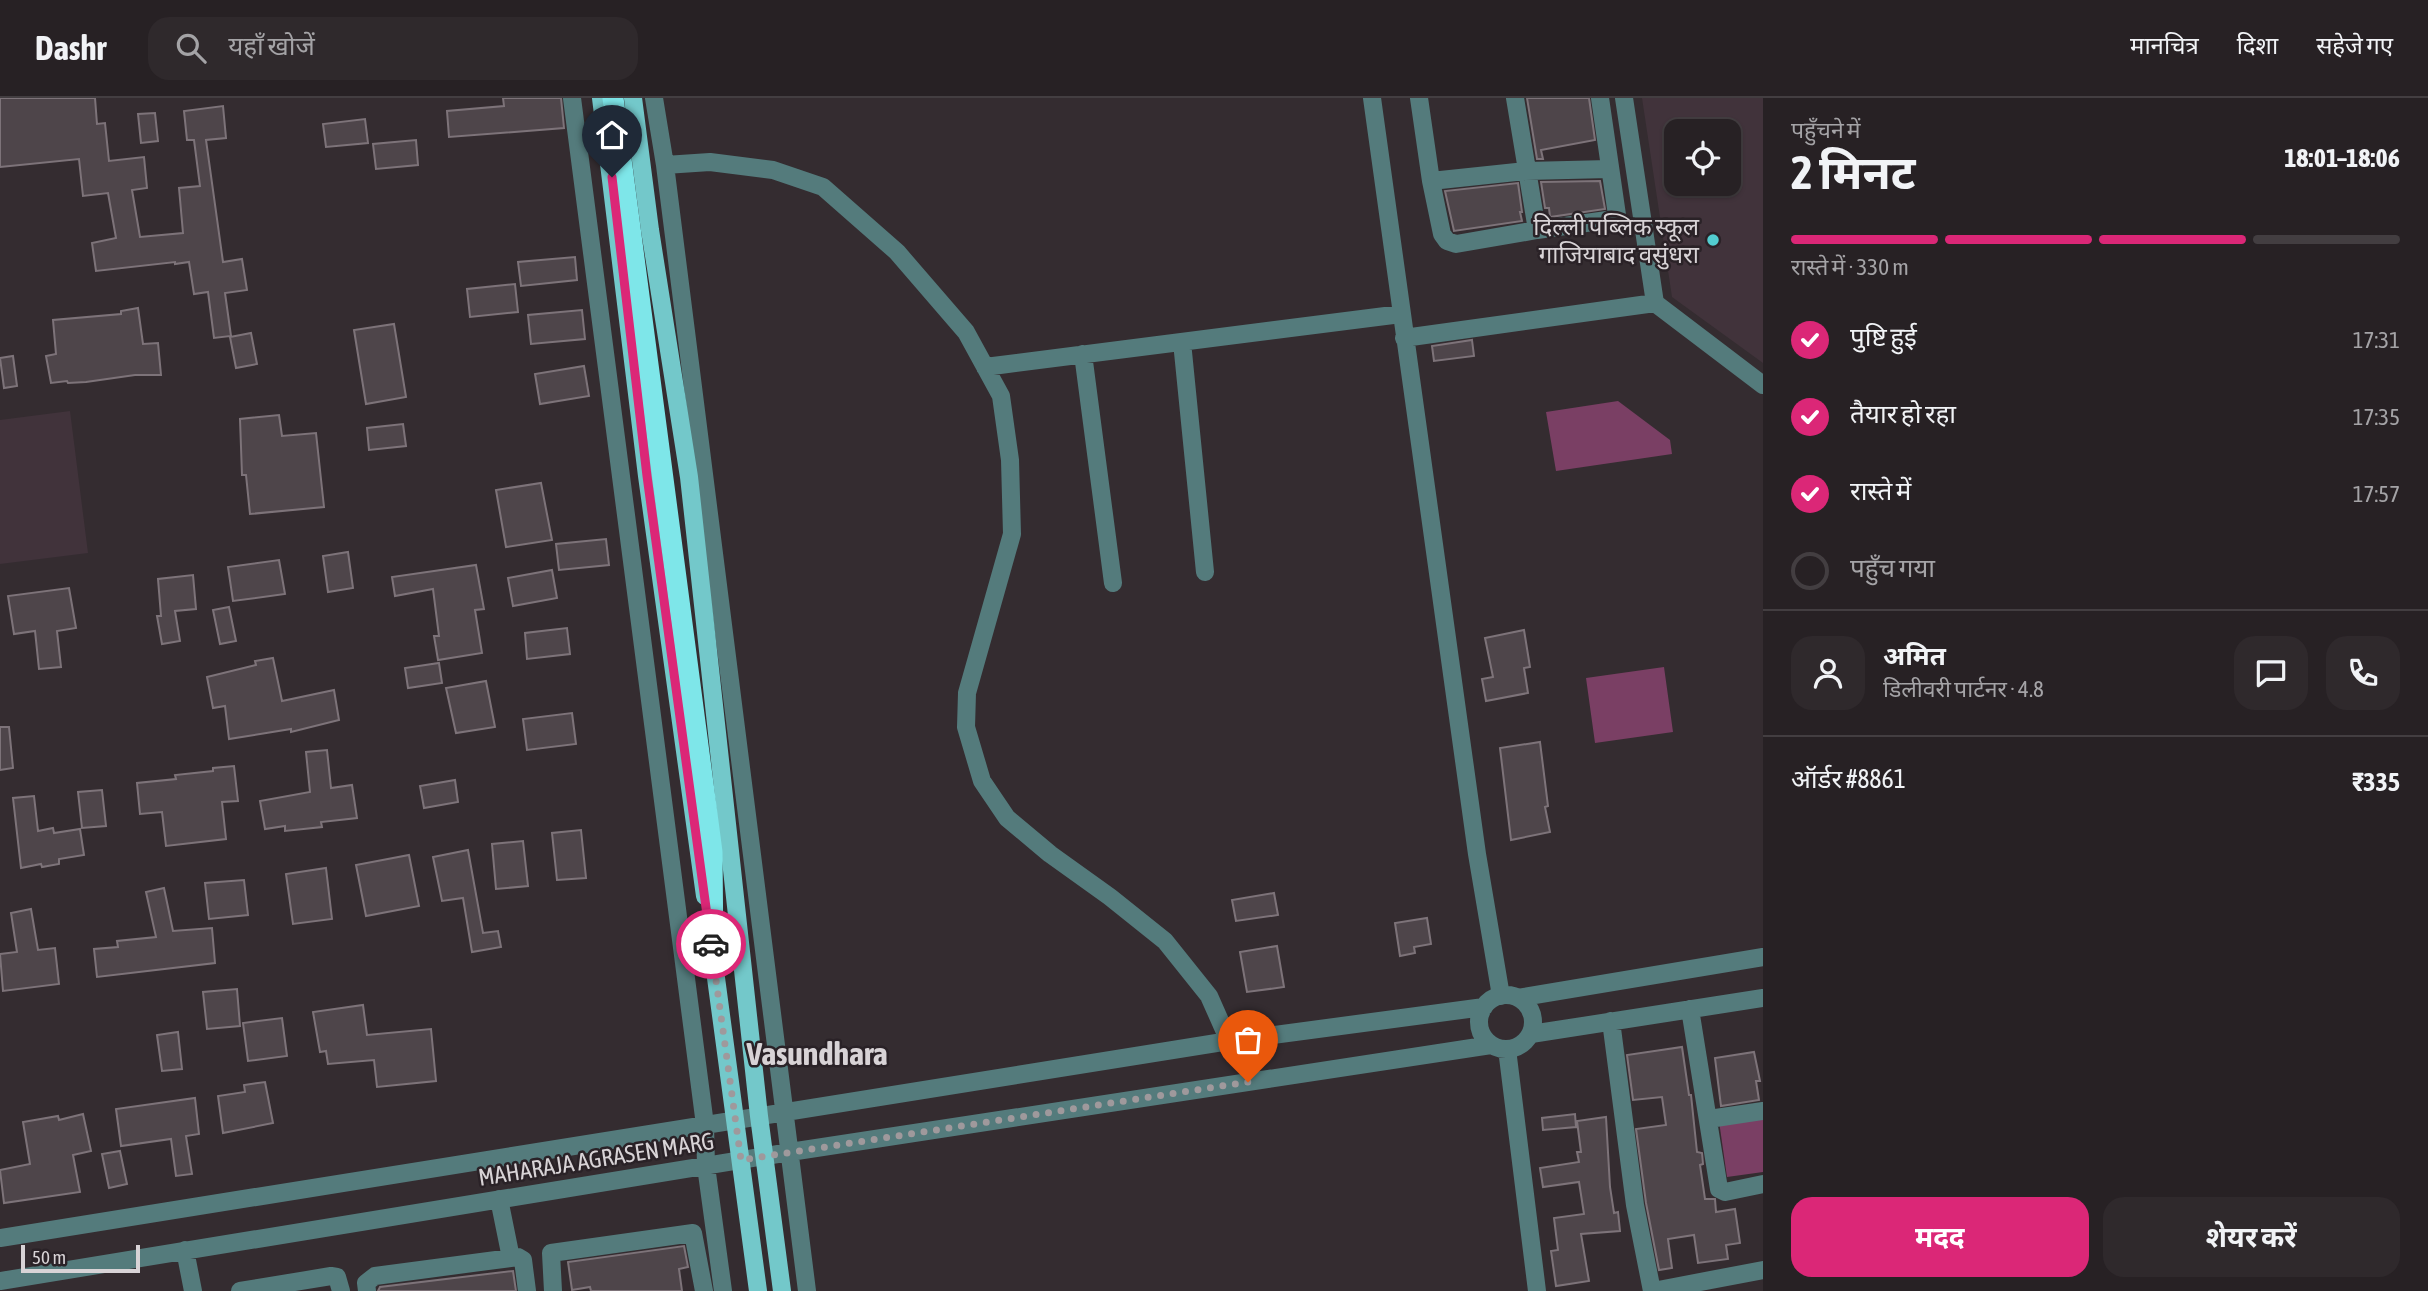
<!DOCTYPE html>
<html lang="hi">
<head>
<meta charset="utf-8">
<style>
  :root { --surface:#272124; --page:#2f292c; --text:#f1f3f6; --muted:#a4a3a6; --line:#433e41; --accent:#db2777 }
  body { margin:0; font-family:"Asap Condensed","Noto Sans Devanagari",sans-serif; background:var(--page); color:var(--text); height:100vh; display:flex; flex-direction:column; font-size:26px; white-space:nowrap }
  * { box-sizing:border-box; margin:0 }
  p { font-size:23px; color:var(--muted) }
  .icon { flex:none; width:38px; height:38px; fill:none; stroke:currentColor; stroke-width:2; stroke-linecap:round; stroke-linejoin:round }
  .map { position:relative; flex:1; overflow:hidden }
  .details { display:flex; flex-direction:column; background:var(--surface); width:665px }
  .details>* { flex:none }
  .controls { position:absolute; left:1664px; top:21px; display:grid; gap:14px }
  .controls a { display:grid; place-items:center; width:77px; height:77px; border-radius:14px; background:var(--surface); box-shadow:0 2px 5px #0004,0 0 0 2px var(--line); font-size:35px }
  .scale { position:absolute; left:21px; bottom:18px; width:119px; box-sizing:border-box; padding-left:7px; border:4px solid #d8d3d6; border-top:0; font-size:19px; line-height:24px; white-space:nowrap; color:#d8d3d6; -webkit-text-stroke:5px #2a2227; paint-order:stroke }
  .pin { position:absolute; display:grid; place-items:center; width:60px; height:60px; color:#fff; margin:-72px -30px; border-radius:50% 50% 50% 0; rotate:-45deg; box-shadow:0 0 7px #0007 }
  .pin .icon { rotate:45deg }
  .courier { position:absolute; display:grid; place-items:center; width:70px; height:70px; margin:-35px; border:5px solid #db2777; border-radius:50%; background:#fff; color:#222; box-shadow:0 2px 9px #0007 }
  .overview em { font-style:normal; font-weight:700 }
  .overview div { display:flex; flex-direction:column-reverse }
  .overview { display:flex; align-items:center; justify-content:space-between; height:119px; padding:0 28px }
  h1 { font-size:46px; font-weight:700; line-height:52px }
  .bar { display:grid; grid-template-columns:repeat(4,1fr); gap:10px 7px; align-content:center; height:84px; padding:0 28px }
  .bar i { height:9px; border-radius:5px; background:var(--line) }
  .bar .selected { background:var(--accent) }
  .bar p { grid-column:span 4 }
  .line { display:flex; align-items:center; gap:18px; padding:0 28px; border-top:2px solid var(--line) }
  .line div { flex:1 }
  .round { display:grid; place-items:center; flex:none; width:74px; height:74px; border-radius:21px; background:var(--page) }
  ol { padding:0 28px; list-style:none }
  li { display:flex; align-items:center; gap:21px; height:77px }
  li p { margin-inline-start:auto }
  li .icon { padding:7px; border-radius:50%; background:var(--accent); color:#fff; stroke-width:4 }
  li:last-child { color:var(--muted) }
  li i { width:38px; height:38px; border:4px solid var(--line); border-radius:50% }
  .primary-button { display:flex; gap:14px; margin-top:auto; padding:14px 28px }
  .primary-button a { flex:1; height:80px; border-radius:21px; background:var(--accent); color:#fff; font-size:28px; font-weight:700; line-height:80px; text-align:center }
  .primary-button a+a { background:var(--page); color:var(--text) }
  header { display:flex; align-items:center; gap:42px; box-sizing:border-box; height:98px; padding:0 35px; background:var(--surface); border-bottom:2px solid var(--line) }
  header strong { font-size:33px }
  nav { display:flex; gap:38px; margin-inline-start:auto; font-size:24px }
  .search { width:490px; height:63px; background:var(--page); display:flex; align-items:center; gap:18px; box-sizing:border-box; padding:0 24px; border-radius:21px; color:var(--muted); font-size:26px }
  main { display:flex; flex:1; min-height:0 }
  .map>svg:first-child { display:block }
  .built { fill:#41333b; fill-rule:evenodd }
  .green { fill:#7a3f64 }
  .building { fill:#4e454a; stroke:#7d7379; stroke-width:2 }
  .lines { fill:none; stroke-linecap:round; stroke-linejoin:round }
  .minor { stroke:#547b7c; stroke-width:18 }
  .major { stroke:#73c8ca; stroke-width:18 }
  .highway { stroke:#7ee6e9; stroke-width:21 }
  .done { stroke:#9f999c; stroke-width:7; stroke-dasharray:0 12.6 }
  .route { stroke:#db2777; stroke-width:9 }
  .poi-dot { fill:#52cdd0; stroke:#2a2227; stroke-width:2.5 }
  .labels { text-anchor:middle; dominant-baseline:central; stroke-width:5; stroke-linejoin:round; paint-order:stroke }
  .poi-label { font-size:24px; fill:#d8d3d6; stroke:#2a2227; text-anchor:end }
  .street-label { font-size:24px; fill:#d8d3d6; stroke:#2a2227 }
  .district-label { font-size:32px; font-weight:bold; fill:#d8d3d6; stroke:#2a2227 }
</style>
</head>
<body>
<header>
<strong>Dashr</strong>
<div class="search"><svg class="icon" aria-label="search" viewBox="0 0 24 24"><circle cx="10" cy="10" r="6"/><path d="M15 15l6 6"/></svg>यहाँ खोजें</div>
<nav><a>मानचित्र</a><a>दिशा</a><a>सहेजे गए</a></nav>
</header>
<main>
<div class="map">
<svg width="1763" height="1193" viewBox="0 0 1763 1193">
  <rect width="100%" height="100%" fill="#342c30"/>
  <path class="built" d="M1642 0H1763V265L1672 199ZM1729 33V86H1676V33Z
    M70 313 88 455 0 466V322Z"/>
  <path class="green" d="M1618 303 1670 342 1672 356 1556 373 1546 314Z
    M1664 569 1673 634 1595 645 1586 580Z
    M1763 1017V1074L1727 1079 1719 1023Z"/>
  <path class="building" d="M0 0H95L97 26 105 25 109 63 144 59 147 90 132 92 140 139 183 135 179 90 200 88 194 42H187L184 13 223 8 226 40 206 42 223 164 242 161 247 192 225 195 231 238 214 240 208 194 194 196 189 164 175 166V164L96 173 92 145 116 140 108 95 83 98 79 61 0 69Z
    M503 0H561L564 30 449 39 447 13 504 8Z
    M1527 0H1589L1595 42 1541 52 1543 61H1537Z
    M155 15 158 43 141 45 138 16Z
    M365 21 368 45 326 49 323 26Z
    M416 42 418 67 376 71 373 46Z
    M1600 83 1605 111 1550 119 1549 110H1545L1541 84Z
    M1518 85 1522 114H1520L1522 123 1454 133 1445 93Z
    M575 159 577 182 521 188 518 164Z
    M515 186 518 214 470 219 467 191Z
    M138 210 143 246 158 245 161 277H135L86 284 68 285 67 283 51 285 46 258 56 256 53 222 121 216V213Z
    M582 212 585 241 531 246 528 217Z
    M394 226 406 299 366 306 354 232Z
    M251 235 257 266 236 270 230 239Z
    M1472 242 1474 258 1434 263 1432 248Z
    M13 258 17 288 4 290 0 260Z
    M584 268 589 298 540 306 535 276Z
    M279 317 282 338 316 335 324 409 250 416 246 377H242L240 321Z
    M403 326 406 348 369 352 367 330Z
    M541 385 552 442 506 449 496 392Z
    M606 441 609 467 559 472 556 446Z
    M348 454 353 490 328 494 323 458Z
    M279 462 285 496 233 503 228 469Z
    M476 467 484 511 475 512 482 555 438 562 434 538H439L433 491 395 498 392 479Z
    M552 472 557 500 513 508 508 480Z
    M193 477 196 511 175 513 180 543 162 546 157 518H161L158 481Z
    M69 490 76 530 57 533 61 569 39 571 35 533 14 536 8 498Z
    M229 509 236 543 220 546 213 512Z
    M567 530 570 556 527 561 525 535Z
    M1524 532 1530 569 1524 570 1528 595 1486 603 1482 581 1493 579 1485 540Z
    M273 560 282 603 334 592 339 622 291 634V631L229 641 225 608 213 610 207 579 256 567 255 563Z
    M439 565 442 585 408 590 405 570Z
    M486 583 495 629 456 635 446 590Z
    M572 615 576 646 527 652 523 621Z
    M0 629H9L13 670 0 672Z
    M1540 644 1548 708 1545 709 1550 734 1511 742 1500 650Z
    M327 652 331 690 352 687 357 720 321 724 322 729 285 733V728L265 731 260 703 310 694 306 654Z
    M234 668 238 703 222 704 226 741 166 748 162 714 140 716 137 685 176 681 175 677 213 673V670Z
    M455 682 458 704 424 710 420 688Z
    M102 692 106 728 82 730 78 694Z
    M34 698 38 733 53 730 54 735 80 731 84 757 59 761V766L42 769 41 766 21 770 13 700Z
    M581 732 586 780 557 782 552 735Z
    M523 743 528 788 496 791 492 746Z
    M468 752 483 835 498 833 501 849 472 854 463 800 442 803 433 759Z
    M409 757 419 808 366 818 356 767Z
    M326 770 332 821 293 826 286 776Z
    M244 782 248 817 209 821 205 785Z
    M164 790 173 833 212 830 215 865 97 879 94 851 118 849 117 843 156 839 146 794Z
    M1274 795 1278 817 1236 823 1232 802Z
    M31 811 38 852 55 850 59 886 3 893 0 856 17 854 11 815Z
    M1427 820 1431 846 1414 849 1415 855 1400 858 1395 825Z
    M1277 848 1284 889 1247 894 1240 854Z
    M237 891 240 928 207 931 203 894Z
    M363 907 367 937 431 931 436 983 377 989 374 962 328 966 326 953 320 954 313 914Z
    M282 920 287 958 248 963 243 925Z
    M178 934 182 971 162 973 157 937Z
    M1682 949 1689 997H1691L1697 1054 1702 1055 1703 1066 1700 1067 1705 1101H1715L1716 1114 1735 1111 1740 1145 1726 1147 1728 1161 1698 1165 1694 1137 1668 1141 1672 1170 1659 1172 1646 1105 1636 1031 1666 1027 1662 999 1633 1002 1627 957Z
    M1754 954 1760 983H1756L1759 1002 1721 1008 1715 960Z
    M265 984 273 1025 223 1035 218 998 245 994 244 987Z
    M195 1000 199 1036 186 1038 192 1076 176 1078 171 1041 121 1048 116 1011Z
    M83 1016 91 1053 73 1057 80 1094 4 1105 0 1072 30 1066 23 1024 58 1018 59 1022Z
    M1575 1016 1576 1029 1543 1032 1542 1020Z
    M1606 1019 1610 1089 1614 1115 1618 1114 1620 1133 1581 1136 1589 1183 1556 1188 1551 1153 1558 1152 1554 1120 1584 1116 1579 1084 1543 1089 1540 1070 1579 1064 1577 1054H1581L1577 1023Z
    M120 1053 127 1086 109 1090 102 1056Z
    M684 1148 688 1169 679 1171 682 1193H591L590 1189 572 1192 568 1164Z
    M513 1173 516 1193H378L380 1189Z"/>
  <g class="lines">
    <path class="minor" d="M572 0 705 1027 706 1068 723 1193
      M654 0 665 67 807 1193
      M1372 0 1477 756 1501 898
      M1419 0 1431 83 1442 136 1447 143 1456 146 1537 132 1614 121 1617 117 1600 0
      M1515 0 1537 132
      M1624 0 1655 205 1763 287
      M665 67 710 64 773 72 823 89 897 154 966 234 1001 298 1010 362 1012 436 967 595 966 629 982 683 1007 720 1050 756 1110 799 1165 843 1209 898 1229 943
      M1431 83 1526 73 1609 71
      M1404 240 1655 205
      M1182 244 1205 474
      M1083 256 1113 485
      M985 269 1401 216
      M1479 924a27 27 0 1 1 54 0a27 27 0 1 1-54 0Z
      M1518 900 1763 859
      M1690 911 1719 1091 1725 1094 1763 1086
      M1611 923 1635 1107 1652 1193
      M1531 936 1763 900
      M1507 951 1537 1193
      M1709 1021 1763 1013
      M499 1101 511 1160
      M0 1140 1229 943 1484 909
      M185 1152 193 1193
      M0 1183 790 1054 1491 947
      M240 1193 331 1178 337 1179 341 1193
      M367 1193 366 1185 375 1178 518 1159 523 1162 527 1193
      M553 1193 551 1155 693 1135 704 1193
      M1653 1193 1763 1172"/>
    <path class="major" d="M601 0 647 378 705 798
      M633 0 650 132 689 379 759 1018 782 1193
      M712 850 758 1193"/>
    <path class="highway" d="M613 0 712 754 713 862"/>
  </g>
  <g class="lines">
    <path class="done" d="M711 846 741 1062 1248 984"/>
    <path class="route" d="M612 79 647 378 711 846"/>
  </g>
  <circle class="poi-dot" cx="1713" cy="142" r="7"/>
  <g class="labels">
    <g class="poi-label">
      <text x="1699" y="128">दिल्ली पब्लिक स्कूल<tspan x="1699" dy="28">गाजियाबाद वसुंधरा</tspan></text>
    </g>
    <g class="street-label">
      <text transform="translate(596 1061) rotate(-9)">MAHARAJA AGRASEN MARG</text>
    </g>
    <g class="district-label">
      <text x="817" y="955">Vasundhara</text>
    </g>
  </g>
</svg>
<div class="controls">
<a><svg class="icon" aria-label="locate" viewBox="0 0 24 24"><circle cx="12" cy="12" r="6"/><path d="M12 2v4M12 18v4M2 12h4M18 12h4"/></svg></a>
</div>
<div class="scale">50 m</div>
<div class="pin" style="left:1248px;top:984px;background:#ea580c"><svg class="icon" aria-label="bag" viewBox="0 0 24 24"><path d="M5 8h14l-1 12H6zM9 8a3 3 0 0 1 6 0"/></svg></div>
<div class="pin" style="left:612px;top:79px;background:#1f2937"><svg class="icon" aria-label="home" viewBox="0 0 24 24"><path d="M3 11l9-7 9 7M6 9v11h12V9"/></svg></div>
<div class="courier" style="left:711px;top:846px"><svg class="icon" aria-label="car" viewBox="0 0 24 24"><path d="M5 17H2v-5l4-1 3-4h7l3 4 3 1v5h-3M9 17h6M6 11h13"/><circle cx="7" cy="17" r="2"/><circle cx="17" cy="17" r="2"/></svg></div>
</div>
<section class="details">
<div class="overview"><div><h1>2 मिनट</h1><p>पहुँचने में</p></div><em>18:01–18:06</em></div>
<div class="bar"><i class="selected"></i><i class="selected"></i><i class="selected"></i><i></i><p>रास्ते में · 330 m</p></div>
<ol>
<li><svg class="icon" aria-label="check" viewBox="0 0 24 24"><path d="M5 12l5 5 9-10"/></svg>पुष्टि हुई<p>17:31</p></li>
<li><svg class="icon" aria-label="check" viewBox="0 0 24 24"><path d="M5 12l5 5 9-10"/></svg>तैयार हो रहा<p>17:35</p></li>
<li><svg class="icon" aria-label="check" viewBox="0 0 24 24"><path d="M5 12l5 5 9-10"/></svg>रास्ते में<p>17:57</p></li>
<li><i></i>पहुँच गया</li>
</ol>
<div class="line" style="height:126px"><a class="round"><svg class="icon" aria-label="person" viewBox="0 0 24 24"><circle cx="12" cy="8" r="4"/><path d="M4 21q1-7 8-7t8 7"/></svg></a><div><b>अमित</b><p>डिलीवरी पार्टनर · 4.8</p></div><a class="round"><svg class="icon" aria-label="chat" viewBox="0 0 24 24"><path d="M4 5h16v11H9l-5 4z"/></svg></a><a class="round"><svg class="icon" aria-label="phone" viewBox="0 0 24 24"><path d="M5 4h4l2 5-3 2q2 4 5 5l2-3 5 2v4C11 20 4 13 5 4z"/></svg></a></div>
<div class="line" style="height:91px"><div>ऑर्डर #8861</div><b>₹335</b></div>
<div class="primary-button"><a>मदद</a><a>शेयर करें</a></div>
</section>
</main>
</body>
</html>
